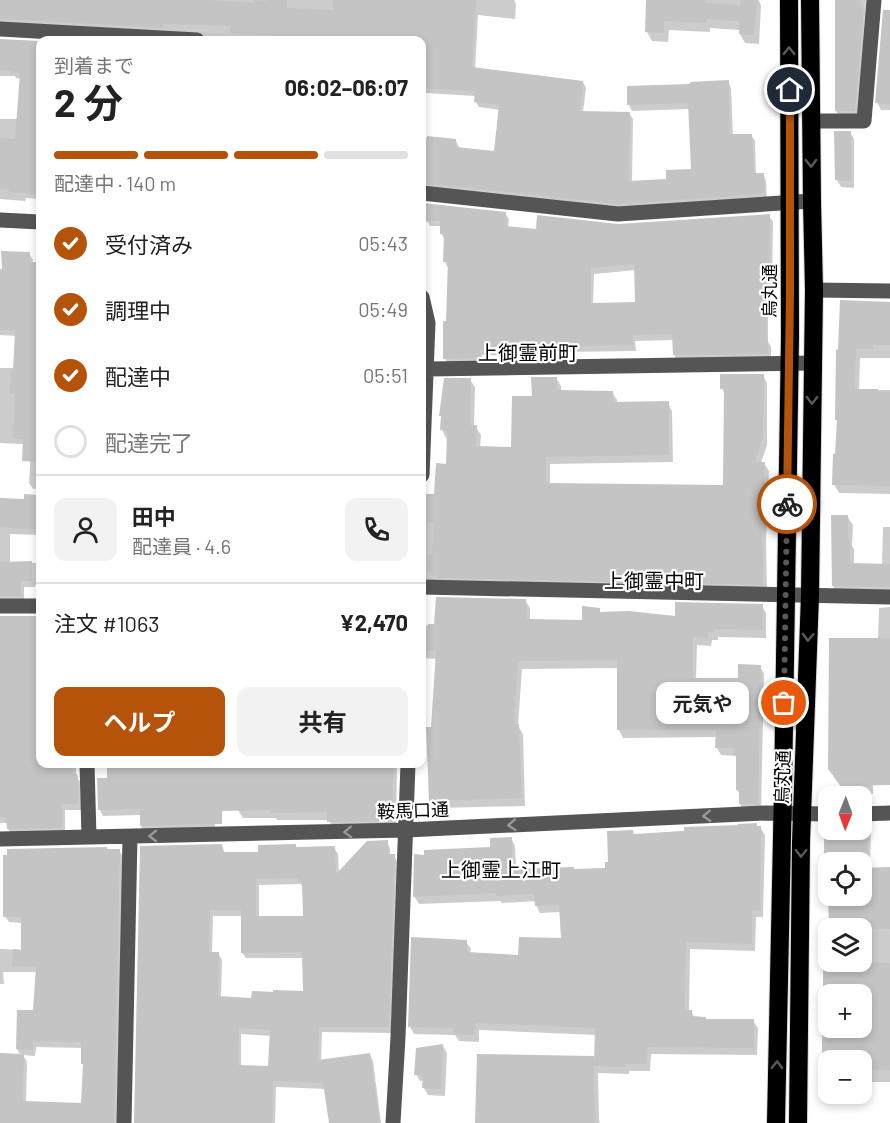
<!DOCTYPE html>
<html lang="ja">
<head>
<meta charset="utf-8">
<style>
  :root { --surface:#fff; --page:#f2f2f2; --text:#222; --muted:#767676; --line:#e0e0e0; --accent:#b45309 }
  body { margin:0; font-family:Barlow,"Noto Sans JP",sans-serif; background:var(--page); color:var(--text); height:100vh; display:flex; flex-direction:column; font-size:22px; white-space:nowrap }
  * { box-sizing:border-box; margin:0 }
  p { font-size:20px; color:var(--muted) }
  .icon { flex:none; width:33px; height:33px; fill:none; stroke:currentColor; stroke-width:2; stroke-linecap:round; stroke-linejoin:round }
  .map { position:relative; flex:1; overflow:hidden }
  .side { position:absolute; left:36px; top:36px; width:390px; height:732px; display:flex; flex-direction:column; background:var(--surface); border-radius:12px; box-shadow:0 3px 9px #0003 }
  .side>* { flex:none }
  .needle { width:39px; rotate:181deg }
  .buttons { position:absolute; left:818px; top:786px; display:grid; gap:12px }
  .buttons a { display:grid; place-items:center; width:54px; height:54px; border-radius:12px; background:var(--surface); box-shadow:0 3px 9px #0003; font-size:30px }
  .pin { position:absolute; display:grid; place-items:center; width:51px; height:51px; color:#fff; margin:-26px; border:3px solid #fff; border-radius:50%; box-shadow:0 2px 6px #0007 }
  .courier { position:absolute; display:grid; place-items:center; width:60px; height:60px; margin:-30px; border:4px solid #b45309; border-radius:50%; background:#fff; color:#222; box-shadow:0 2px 8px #0007 }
  .bubble { position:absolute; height:42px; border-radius:12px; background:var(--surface); box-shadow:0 3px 9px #0003; font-size:20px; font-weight:700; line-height:42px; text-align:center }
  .overview em { font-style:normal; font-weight:700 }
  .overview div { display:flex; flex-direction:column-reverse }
  .overview { display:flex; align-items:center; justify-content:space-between; height:102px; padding:0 18px }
  h1 { font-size:39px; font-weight:700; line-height:45px }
  .bar { display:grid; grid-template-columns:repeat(4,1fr); gap:9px 6px; align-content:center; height:72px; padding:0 18px }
  .bar i { height:8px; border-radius:4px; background:var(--line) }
  .bar .active { background:var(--accent) }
  .bar p { grid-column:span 4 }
  .line { display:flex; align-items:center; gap:15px; padding:0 18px; border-top:2px solid var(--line) }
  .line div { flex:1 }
  .round { display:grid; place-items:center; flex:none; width:63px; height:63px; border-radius:12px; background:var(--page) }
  ol { padding:0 18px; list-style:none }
  li { display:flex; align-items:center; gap:18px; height:66px }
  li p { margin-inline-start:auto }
  li .icon { padding:6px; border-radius:50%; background:var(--accent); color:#fff; stroke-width:4 }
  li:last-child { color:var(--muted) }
  li i { width:33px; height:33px; border:3px solid var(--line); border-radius:50% }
  .action { display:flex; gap:12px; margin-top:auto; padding:12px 18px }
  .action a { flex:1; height:69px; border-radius:12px; background:var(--accent); color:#fff; font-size:24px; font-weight:700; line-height:69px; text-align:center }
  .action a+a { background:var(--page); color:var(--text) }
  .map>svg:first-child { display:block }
  .shadow { fill:#0003; fill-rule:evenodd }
  .building { fill:#c4c4c4; fill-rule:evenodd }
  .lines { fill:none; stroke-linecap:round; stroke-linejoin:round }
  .highway-casing { stroke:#dbdbdb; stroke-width:20 }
  .minor { stroke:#555; stroke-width:15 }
  .highway { stroke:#000; stroke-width:18 }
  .oneway { stroke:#595959 }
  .oneway2 { stroke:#999 }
  .done { stroke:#595959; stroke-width:6; stroke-dasharray:0 10.8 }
  .route { stroke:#b45309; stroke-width:8 }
  .labels { text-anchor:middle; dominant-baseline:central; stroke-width:4.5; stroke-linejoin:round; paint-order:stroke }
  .street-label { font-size:18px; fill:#000; stroke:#fff }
  .neighbourhood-label { font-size:20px; fill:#000; stroke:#fff }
</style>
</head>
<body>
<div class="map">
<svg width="890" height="1123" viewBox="0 0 890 1123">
  <rect width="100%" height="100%" fill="#fff"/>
  <path class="shadow" d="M0 0H514L516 4 515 19 478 15 475 69 583 82 586 88 583 112 629 113 633 119 632 182 668 181 692 171 690 109 632 111 629 105 728 82 731 88 733 136 751 135 755 141 756 175H763L766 181 767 200 622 210 422 188V137L456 141 459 147V149L495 153 500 110 479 107 475 101 476 96 426 93V106H422V115V40H208L207 38 202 36 0 26Z
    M646 0H759L761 6 759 44 745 43 740 34V30L710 28V32L669 30 668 42 652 41 647 32Z
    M835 0H866L858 118H840L836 111Z
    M890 12V110H881L877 102Z
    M0 40 40 43V199L26 198 25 201 0 199V119H18L21 79 16 78 15 76H0Z
    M850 132 854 139V188L841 187 837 180Z
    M422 203 505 213 509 219 508 228 538 230 769 216 773 222 772 284 771 297H768V342L771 347V360L678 361 674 355V340L635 341 636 351 563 352 561 363H536L532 356 482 355V364H448L445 358 447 322 448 268 445 262V240L441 233 442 226H430L428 222H422ZM636 270V304L593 305 594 274Z
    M29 253 33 260 32 264H40V445L0 443V368H15L16 336 0 335V270Z
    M890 303V358H860L859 390H890V494L839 493 834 484 838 423 836 419 837 351Z
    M763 375 767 383V445L761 463H764L769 471 766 542 767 592 422 582V495L435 496 447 465 449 438H446L442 430V418L441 416 470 380 475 387 474 427H476L481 435 480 448 513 449 533 398 556 378 561 386V392H612L617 400V404L668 403 672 411 673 462 550 464V485L724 487 725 395 722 388Z
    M31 450H40V488L33 489 29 483Z
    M0 503 2 510H40V585H35V587H24V602L0 603ZM10 534 40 535 39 563H10Z
    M847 516 853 525 852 546 854 549V565H882L883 527H890V596L838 595 833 586Z
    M525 600 530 608V620L584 621 599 610 601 613 677 618 762 606 766 613V638L718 637V640H712L711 646 697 645 696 679H739L760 666 764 674 761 811 745 812 740 804 741 796 737 790V758L736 756 721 755 717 748V737L623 738 619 730 618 668 522 669 518 726 523 734 525 806 435 808 430 800 437 659 422 658V625L435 626Z
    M890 607V722H875L873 794H847L835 779 829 769 878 640 879 608Z
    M0 617 40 618V764H74L76 767V775L80 782 81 810H65V834L12 835 8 829V823H0Z
    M108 764H214L215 830 145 832 141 826V815L103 816 100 810 109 780Z
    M240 764H397L396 828 333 829 329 820H277L276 818H243L238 810Z
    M828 824V830H861V825H867L871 832 870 869H890V1082H861V1060H828V1094H859V1098H828L823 1091 825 946H828V962H861V928H830V896H861V862H828V875L825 869V825ZM828 994H861V1028H828Z
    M756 825 758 827H760L765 835 763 917H756L755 951 690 949 689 1012H691L695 1018 706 1021H753L758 1028 757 1055 651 1054 650 1071H629V1074L598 1073 599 1120 600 1123H501L593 1057 596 1061 597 1035 479 1030V1042L459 1041 455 1035 414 1034 410 1027 466 942 471 949 470 954 519 956 563 940 561 912 540 913 536 905V901L502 903 500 901 419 904 414 896 511 838 515 846 516 868 517 871 607 870 632 831 635 835Z
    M387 842 390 848V856H394L398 862 391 1033 322 1032 321 1061 370 1055 373 1061 381 1123H330L326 1089 276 1087 275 1123H135L222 845 225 854 260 853 296 848H334L338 854 339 873ZM301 884 303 888 305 917 259 918V885ZM213 916H242V952L246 958H304L305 992 253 1000 221 997 222 960 218 953H212ZM241 1034 271 1036 269 1067H241Z
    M108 850H119L123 857 117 1123H0V1055L21 1056 17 1049 35 1012 37 972H3L4 984H0V949L22 950V923L9 922 5 916ZM36 1047 83 1048 82 1063 85 1067 83 1104 26 1103 27 1062 23 1055 35 1056Z
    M443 1046 447 1053 445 1096 428 1095 424 1088V1081H420L416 1074Z"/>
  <path class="building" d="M0 0H207L254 3V0L267 1V0H287V8L333 10V0H476L472 67 583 81 580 111 630 112 629 181 666 179V170L691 169 688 103 627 105V86L690 84V82L729 80 730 134H752L754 173H764L765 194 618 204 422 183 427 136 456 139V147L494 151 499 105 474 102 475 91 422 88V40H334V39L230 33V26L163 24V28L0 19Z
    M646 0H706V3L740 5 741 0H757L754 35 739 34V21L706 19V23L664 21V33L645 32Z
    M835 0H861V6L864 8 855 111H835Z
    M883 10H890V104L875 103Z
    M0 39 40 41V194L9 192V190L0 189V138L15 139 20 73H11V71L0 70Z
    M834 131H851V181L835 180Z
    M422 203 506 212 505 226 536 229 537 215 618 224 770 214 769 277 768 292H766V339H768V354L673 355 672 334 633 335V345L560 346 558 357 531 358V350H480V358L443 359V321H446L448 262H443L444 234H440V221L424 220 425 217 422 216ZM634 264 635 302 591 303V268Z
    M1 251 30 252 29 262H40V366H39L37 398V403H40V462L22 461 23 439 13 438 15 394H10L11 371H13L15 330H0V269H2Z
    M840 300 890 302V345H873V349H856L855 389H878V392H890V486L832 485 833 454H835L837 420H835L836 349 838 350Z
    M720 374H764L763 436 755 462H765L762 533V548L763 549V585L437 578V576H431L432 573 427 572 428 555H432L434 523 426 522 427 509 425 508 426 494H434L436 463 446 464 447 431 440 430 441 416H439L444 378H471L470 425H477L476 446 511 447 512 396H532L531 377H557V390L613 391V402L669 401V455L546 457V483L723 485 724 389H720Z
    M24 494 40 495V530L0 527V498L24 499Z
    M831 515H848V539H850V563L890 564V587L832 586Z
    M32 561V581H21V596H0V562Z
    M436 597 526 599 527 619 582 620V606L600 608V612L629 611 675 616V602L763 604 762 630 714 629V632H708V638L693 637V678H738V664L761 665 758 804H739V790H736V755H734V748H715L716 730H617V660L518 661 514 724H519L522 798 429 801 426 727H431L436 651H426V640L428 624H434Z
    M0 616H40V764H73V774H77L78 778V804H62V828L7 829 6 817H0Z
    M829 638H890V785L841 786 828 769Z
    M107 764H393L392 821 327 822V812L271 813V810L222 811V824L140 826V809L98 810 97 778H107Z
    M757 823V826H761L760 910H752V944L686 942 685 988V1010H692V1016L706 1017V1019H754V1048L648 1047 647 1064H626L625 1067 594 1066 595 1123H475L477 1054 594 1056V1063L595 1028 476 1023 475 1035 453 1034V1028L408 1027 411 937 467 940V952L518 955 519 937 561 938 559 905 535 906 534 894 496 896V893L413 897 414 854 424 855V850L490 847V838L512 837V866H516V869L574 867V869L605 868V862H608L607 831 633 830V834L684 831V827L738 825V824Z
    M824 830H868L867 862H824Z
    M388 840V854H395L389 1027H319L318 1060 370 1053 380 1123H329L323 1083 273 1081 272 1123H134L140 846 222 844 223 852H258V845L296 844V847L335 846 336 874 367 841ZM298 878V882H302L303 916H256V879ZM210 910H241V953L302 952 303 991 273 990V992L252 991 251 998 218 996 219 952H209ZM239 1028 270 1030 268 1066 238 1065Z
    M107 847V849H120L114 1123H0V1053L24 1054 23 1101 81 1103 83 1064H81V1042L33 1041V1050L16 1049 17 1010H33L36 967 12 966 13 949 21 950V917H3V855H7V849Z
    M890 867V929L829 928 828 896H861V868Z
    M823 961 890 963V1070L861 1069V1060H822V1028H861V994H823Z
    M443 1044 441 1089 422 1088 423 1075H414L416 1048Z"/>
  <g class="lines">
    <g class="highway-casing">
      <path id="highway" d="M776 1123 783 789 790 336 789 0
        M798 1123 801 842 810 595 814 290 812 201 810 0"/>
    </g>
    <path class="minor" d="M0 29 197 40
      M811 121H864L874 0
      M422 193 618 214 812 201
      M0 220 40 222
      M814 290 890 291
      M422 297 428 323 422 475
      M427 369 813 363
      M422 587 890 597
      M0 606H40
      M87 764 89 837
      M861 814 890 813
      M0 839 406 830 765 813 828 814
      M124 1123 130 837
      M393 1123 398 1037 408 764"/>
    <use href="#highway" class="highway"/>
  </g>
  <defs><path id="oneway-chevron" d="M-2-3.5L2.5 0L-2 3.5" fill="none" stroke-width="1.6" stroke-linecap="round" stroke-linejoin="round" transform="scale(1.5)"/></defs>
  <g class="oneway">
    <use href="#oneway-chevron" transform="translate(789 51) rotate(-90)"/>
    <use href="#oneway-chevron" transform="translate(811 163) rotate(89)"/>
    <use href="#oneway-chevron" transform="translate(812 400) rotate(91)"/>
    <use href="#oneway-chevron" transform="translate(808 637) rotate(92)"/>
    <use href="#oneway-chevron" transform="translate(801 853) rotate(91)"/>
    <use href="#oneway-chevron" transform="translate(777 1065) rotate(-89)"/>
  </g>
  <g class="oneway2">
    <use href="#oneway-chevron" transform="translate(707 816) rotate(177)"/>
    <use href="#oneway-chevron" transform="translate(512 825) rotate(177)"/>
    <use href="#oneway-chevron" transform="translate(348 832) rotate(178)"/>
    <use href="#oneway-chevron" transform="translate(153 836) rotate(179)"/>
  </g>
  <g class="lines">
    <path class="done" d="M784 703 787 504"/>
    <path class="route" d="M787 504 790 292V90"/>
  </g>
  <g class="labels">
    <g class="street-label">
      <text transform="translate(769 291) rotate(-90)">烏丸通</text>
      <text transform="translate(782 777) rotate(-88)">烏丸通</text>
      <text transform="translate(413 810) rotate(-2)">鞍馬口通</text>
    </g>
    <g class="neighbourhood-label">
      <text x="528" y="352">上御霊前町</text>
      <text x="654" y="580">上御霊中町</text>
      <text x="501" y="869">上御霊上江町</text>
    </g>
  </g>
</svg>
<div class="buttons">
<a><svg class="needle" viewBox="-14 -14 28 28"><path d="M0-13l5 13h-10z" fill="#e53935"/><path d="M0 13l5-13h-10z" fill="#767676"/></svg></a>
<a><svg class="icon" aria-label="locate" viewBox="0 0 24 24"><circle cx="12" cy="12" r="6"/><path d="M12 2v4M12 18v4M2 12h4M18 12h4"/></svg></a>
<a><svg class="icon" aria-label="layers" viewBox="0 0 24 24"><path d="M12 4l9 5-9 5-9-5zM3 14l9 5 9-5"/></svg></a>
<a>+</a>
<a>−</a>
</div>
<div class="pin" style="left:784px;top:703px;background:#ea580c"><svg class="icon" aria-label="bag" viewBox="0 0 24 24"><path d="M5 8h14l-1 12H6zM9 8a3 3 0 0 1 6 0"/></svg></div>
<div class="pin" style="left:790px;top:90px;background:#1f2937"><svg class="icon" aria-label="home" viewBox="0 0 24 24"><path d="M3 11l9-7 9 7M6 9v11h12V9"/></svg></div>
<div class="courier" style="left:787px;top:504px"><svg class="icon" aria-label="bike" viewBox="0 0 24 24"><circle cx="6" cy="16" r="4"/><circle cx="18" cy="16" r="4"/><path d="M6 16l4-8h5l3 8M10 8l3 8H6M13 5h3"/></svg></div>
<div class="bubble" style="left:656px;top:682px;width:93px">元気や</div>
<section class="side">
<div class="overview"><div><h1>2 分</h1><p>到着まで</p></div><em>06:02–06:07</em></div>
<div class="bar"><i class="active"></i><i class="active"></i><i class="active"></i><i></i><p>配達中 · 140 m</p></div>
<ol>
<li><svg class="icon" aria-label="check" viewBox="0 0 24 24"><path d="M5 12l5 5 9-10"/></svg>受付済み<p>05:43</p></li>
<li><svg class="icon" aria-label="check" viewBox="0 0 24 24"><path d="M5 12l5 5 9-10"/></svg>調理中<p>05:49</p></li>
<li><svg class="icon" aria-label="check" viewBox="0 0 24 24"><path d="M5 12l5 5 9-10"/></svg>配達中<p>05:51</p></li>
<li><i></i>配達完了</li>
</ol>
<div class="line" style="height:108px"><a class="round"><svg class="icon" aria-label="person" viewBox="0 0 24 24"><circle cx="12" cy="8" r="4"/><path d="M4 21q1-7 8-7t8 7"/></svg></a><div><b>田中</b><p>配達員 · 4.6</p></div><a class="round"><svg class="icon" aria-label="phone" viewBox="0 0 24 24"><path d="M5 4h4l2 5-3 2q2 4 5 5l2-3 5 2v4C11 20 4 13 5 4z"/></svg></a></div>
<div class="line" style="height:78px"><div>注文 #1063</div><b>¥2,470</b></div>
<div class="action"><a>ヘルプ</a><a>共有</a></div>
</section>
</div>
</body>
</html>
